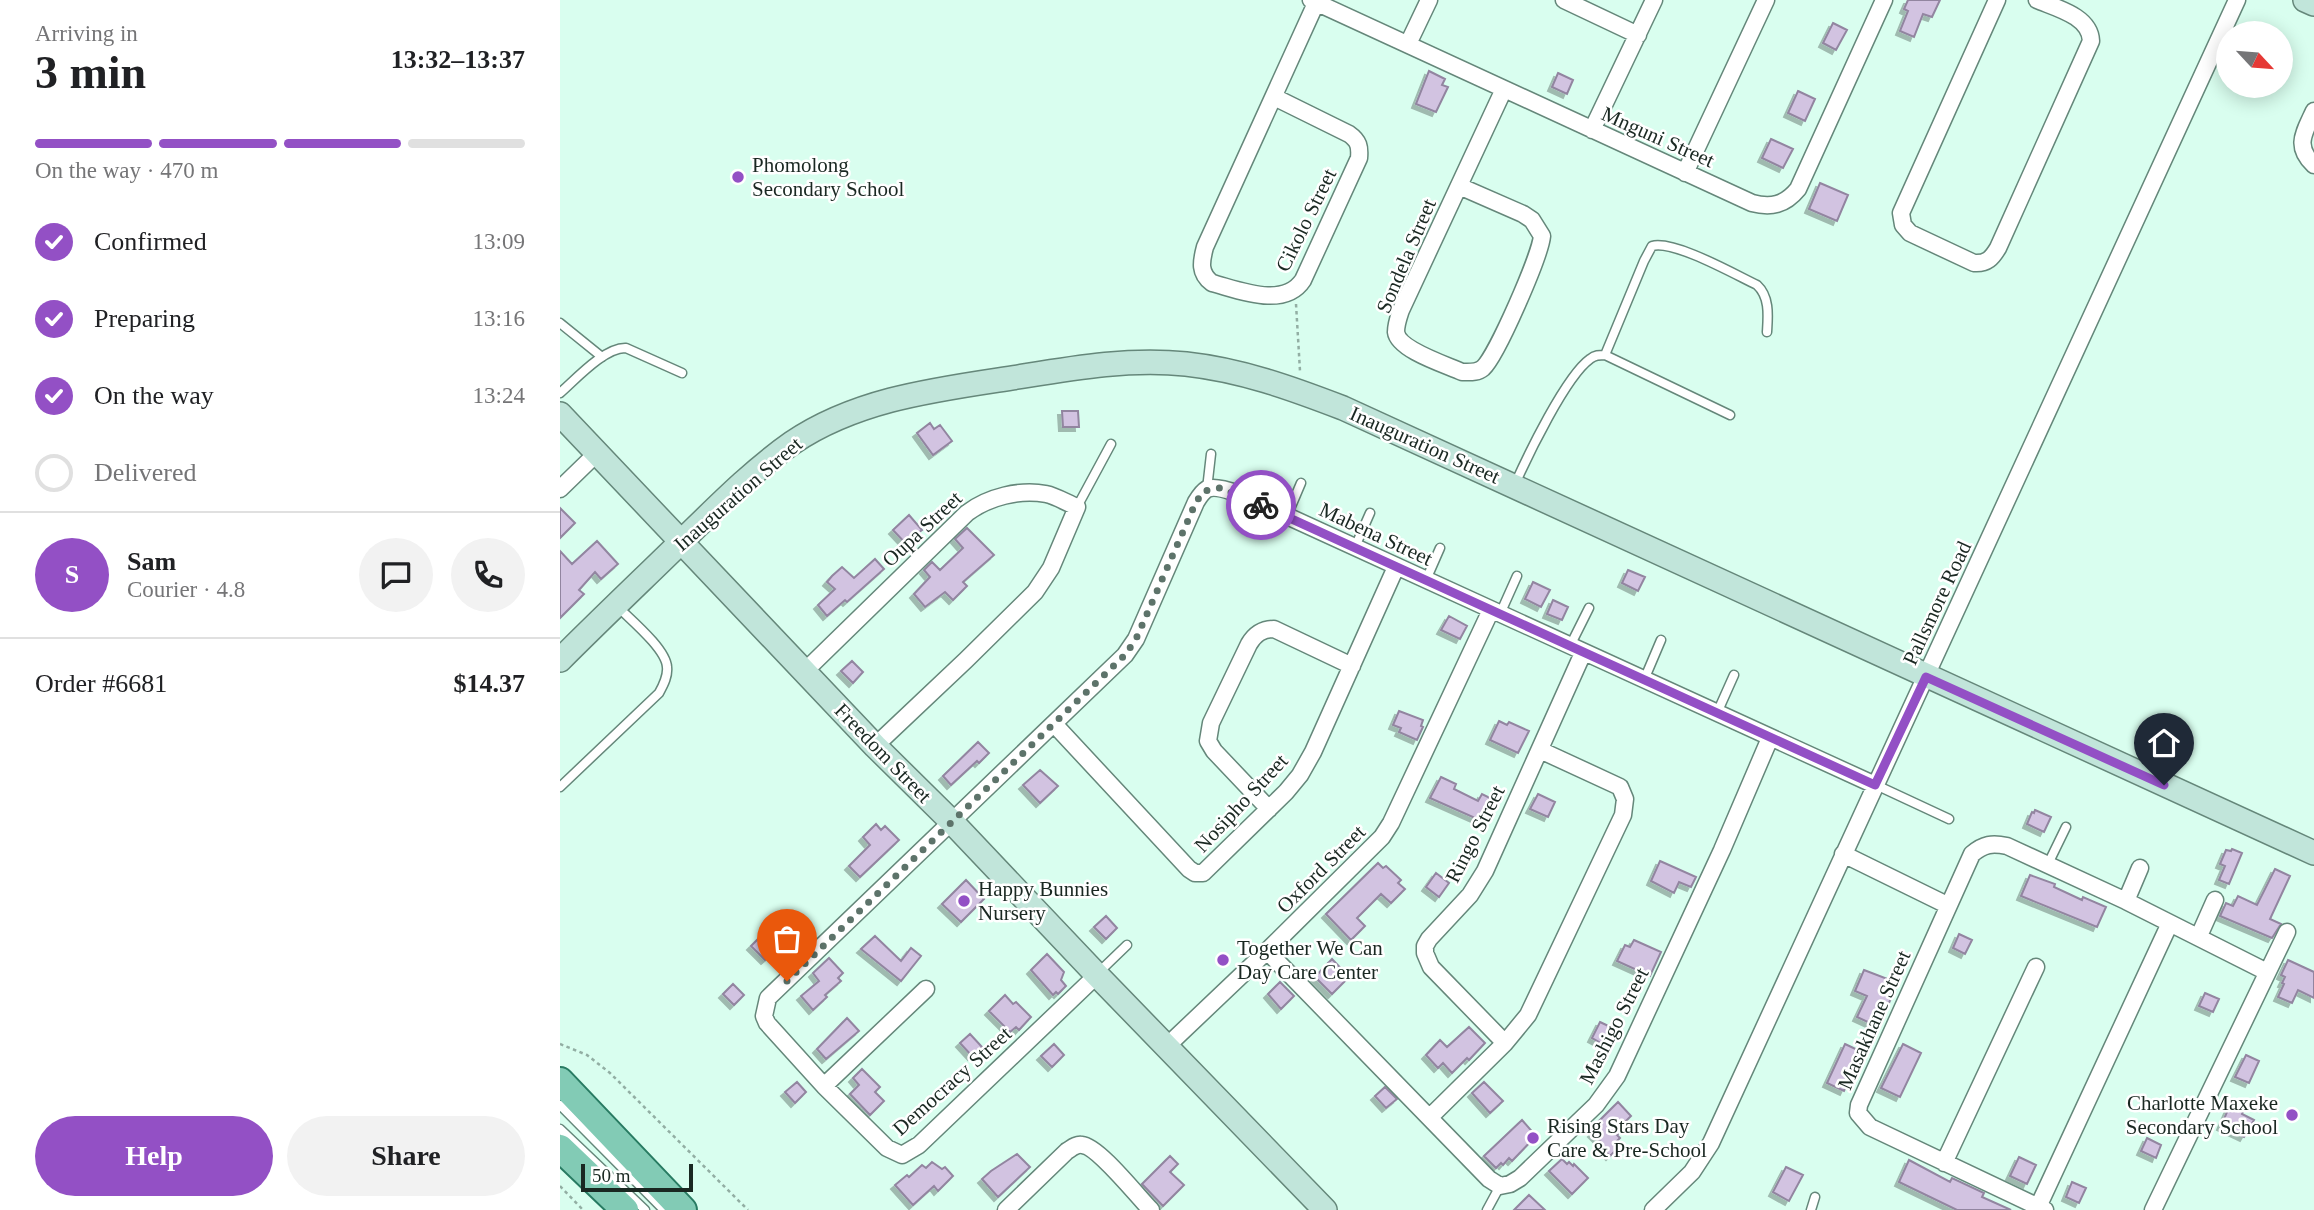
<!DOCTYPE html>
<html lang="en">
<head>
<meta charset="utf-8">
<style>
  :root { --surface:#fff; --page:#f2f2f2; --text:#202124; --muted:#757577; --line:#e0e0e0; --accent:#9350c5 }
  body { margin:0; font-family:Georgia,serif; background:var(--page); color:var(--text); height:100vh; display:flex; flex-direction:column; font-size:26px; white-space:nowrap }
  * { box-sizing:border-box; margin:0 }
  p { font-size:23px; color:var(--muted) }
  .icon { flex:none; width:38px; height:38px; fill:none; stroke:currentColor; stroke-width:2; stroke-linecap:round; stroke-linejoin:round }
  .map { position:relative; flex:1; overflow:hidden }
  .side { display:flex; flex-direction:column; background:var(--surface); width:560px }
  .side>* { flex:none }
  .needle { width:46px; rotate:116deg }
  .tools { position:absolute; left:1656px; top:21px; display:grid; gap:14px }
  .tools a { display:grid; place-items:center; width:77px; height:77px; border-radius:50%; background:var(--surface); box-shadow:0 4px 18px #0003; font-size:35px }
  .scale { position:absolute; left:21px; bottom:18px; width:112px; box-sizing:border-box; padding-left:7px; border:4px solid #1a2822; border-top:0; font-size:19px; line-height:24px; white-space:nowrap; color:#1a2822; -webkit-text-stroke:5px #fff; paint-order:stroke }
  .pin { position:absolute; display:grid; place-items:center; width:60px; height:60px; color:#fff; margin:-72px -30px; border-radius:50% 50% 50% 0; rotate:-45deg; box-shadow:0 0 7px #0007 }
  .pin .icon { rotate:45deg }
  .courier { position:absolute; display:grid; place-items:center; width:70px; height:70px; margin:-35px; border:5px solid #9350c5; border-radius:50%; background:#fff; color:#222; box-shadow:0 2px 9px #0007 }
  .overview em { font-style:normal; font-weight:700 }
  .overview div { display:flex; flex-direction:column-reverse }
  .overview { display:flex; align-items:center; justify-content:space-between; height:119px; padding:0 35px }
  h1 { font-size:46px; font-weight:700; line-height:52px }
  .bar { display:grid; grid-template-columns:repeat(4,1fr); gap:10px 7px; align-content:center; height:84px; padding:0 35px }
  .bar i { height:9px; border-radius:5px; background:var(--line) }
  .bar .current { background:var(--accent) }
  .bar p { grid-column:span 4 }
  .line { display:flex; align-items:center; gap:18px; padding:0 35px; border-top:2px solid var(--line) }
  .line div { flex:1 }
  .round { display:grid; place-items:center; flex:none; width:74px; height:74px; border-radius:37px; background:var(--page) }
  ol { padding:0 35px; list-style:none }
  li { display:flex; align-items:center; gap:21px; height:77px }
  li p { margin-inline-start:auto }
  li .icon { padding:7px; border-radius:50%; background:var(--accent); color:#fff; stroke-width:4 }
  li:last-child { color:var(--muted) }
  li i { width:38px; height:38px; border:4px solid var(--line); border-radius:50% }
  .cta { display:flex; gap:14px; margin-top:auto; padding:14px 35px }
  .cta a { flex:1; height:80px; border-radius:42px; background:var(--accent); color:#fff; font-size:28px; font-weight:700; line-height:80px; text-align:center }
  .cta a+a { background:var(--page); color:var(--text) }
  main { display:flex; flex:1; min-height:0 }
  .map>svg:first-child { display:block }
  .building { fill:#d2c3e1; stroke:#9285a0; stroke-width:2; filter:url(#shadow) }
  .lines { fill:none; stroke-linecap:round; stroke-linejoin:round }
  .lane-casing { stroke:#65877a; stroke-width:11 }
  .street-casing { stroke:#65877a; stroke-width:19 }
  .secondary-casing { stroke:#65877a; stroke-width:26 }
  .primary-casing { stroke:#287b62; stroke-width:30 }
  .path { stroke:#92aea3; stroke-width:2.5; stroke-dasharray:3.5 3.5; stroke-linecap:butt }
  .lane { stroke:#fff; stroke-width:8 }
  .street { stroke:#fff; stroke-width:16 }
  .secondary { stroke:#c1e5da; stroke-width:23 }
  .primary { stroke:#82cbb5; stroke-width:26 }
  .done { stroke:#5d736a; stroke-width:7; stroke-dasharray:0 12.6 }
  .route { stroke:#9350c5; stroke-width:9 }
  .poi-dot { fill:#9350c5; stroke:#fff; stroke-width:2.5 }
  .labels { text-anchor:middle; dominant-baseline:central; stroke-width:5; stroke-linejoin:round; paint-order:stroke }
  .street-label { font-size:21px; fill:#1a2822; stroke:#fff }
  .poi-label { font-size:21px; fill:#1a2822; stroke:#fff; text-anchor:start }
</style>
</head>
<body>
<main>
<section class="side">
<div class="overview"><div><h1>3 min</h1><p>Arriving in</p></div><em>13:32–13:37</em></div>
<div class="bar"><i class="current"></i><i class="current"></i><i class="current"></i><i></i><p>On the way · 470 m</p></div>
<ol>
<li><svg class="icon" aria-label="check" viewBox="0 0 24 24"><path d="M5 12l5 5 9-10"/></svg>Confirmed<p>13:09</p></li>
<li><svg class="icon" aria-label="check" viewBox="0 0 24 24"><path d="M5 12l5 5 9-10"/></svg>Preparing<p>13:16</p></li>
<li><svg class="icon" aria-label="check" viewBox="0 0 24 24"><path d="M5 12l5 5 9-10"/></svg>On the way<p>13:24</p></li>
<li><i></i>Delivered</li>
</ol>
<div class="line" style="height:126px"><b class="round" style="background:var(--accent);color:#fff">S</b><div><b>Sam</b><p>Courier · 4.8</p></div><a class="round"><svg class="icon" aria-label="chat" viewBox="0 0 24 24"><path d="M4 5h16v11H9l-5 4z"/></svg></a><a class="round"><svg class="icon" aria-label="phone" viewBox="0 0 24 24"><path d="M5 4h4l2 5-3 2q2 4 5 5l2-3 5 2v4C11 20 4 13 5 4z"/></svg></a></div>
<div class="line" style="height:91px"><div>Order #6681</div><b>$14.37</b></div>
<div class="cta"><a>Help</a><a>Share</a></div>
</section>
<div class="map">
<svg width="1754" height="1210" viewBox="0 0 1754 1210">
  <defs>
    <filter id="shadow"><feDropShadow dx="-4" dy="4" stdDeviation="0" flood-color="#0004"/></filter>
  </defs>
  <rect width="100%" height="100%" fill="#d9feef"/>
  <path class="building" d="M1348 0H1380L1372 17 1363 14 1354 37 1340 31 1348 11 1344 9Z
    M1273 23 1287 30 1276 50 1263 43Z
    M869 71 885 79 882 85 888 87 876 112 856 104Z
    M998 73 1013 80 1007 94 992 87Z
    M1238 91 1255 99 1245 121 1228 113Z
    M1211 139 1233 149 1223 168 1202 158Z
    M1260 183 1288 195 1277 221 1249 209Z
    M502 411H518L519 427H503Z
    M370 423 374 429 380 425 392 441 373 455 357 433Z
    M0 508 15 523 0 538Z
    M349 515 362 530 358 533 361 536 349 547 333 530Z
    M407 528 434 555 403 582 407 586 393 600 385 592 365 607 354 594 370 577 364 570 372 562 380 570 403 548 395 539Z
    M37 541 58 564 41 579 35 572 19 590 24 594 0 618V551L12 564Z
    M315 559 324 569 287 602 285 600 267 616 258 605 275 589 267 582 272 576 282 567 294 578Z
    M1068 570 1085 577 1078 591 1062 583Z
    M973 582 990 590 981 607 965 599Z
    M993 600 1008 607 1002 620 987 614Z
    M889 616 907 626 900 639 881 630Z
    M292 661 303 672 293 683 281 671Z
    M839 711 863 720 861 726 863 727 857 740 839 732 841 728 833 725Z
    M939 721 947 725 949 722 969 731 958 753 930 740Z
    M418 742 429 753 419 763 417 761 391 785 383 776Z
    M480 770 498 786 480 803 463 785Z
    M881 777 896 784 894 789 918 801 922 794 934 800 924 822 870 798Z
    M978 794 995 802 988 817 970 809Z
    M1475 810 1491 817 1484 832 1467 824 1472 812 1474 813Z
    M316 824 321 830 325 826 339 840 300 877 289 866 310 845 303 837Z
    M1672 849 1682 853 1669 884 1659 880 1665 866 1660 864 1666 850 1671 851Z
    M1100 861 1136 877 1131 887 1119 882 1114 893 1091 881Z
    M818 863 823 868 826 866 841 880 838 883 845 889 831 903 821 894 797 918 805 926 791 940 766 914Z
    M1715 869 1730 876 1710 919 1721 924 1712 938 1660 916 1666 903 1673 906 1678 896 1697 905Z
    M876 873 889 883 879 897 866 887Z
    M1470 875 1495 884 1494 887 1522 900 1523 897 1546 907 1537 927 1461 896Z
    M406 880 424 899 401 922 382 904Z
    M546 916 557 928 546 939 534 927Z
    M1399 934 1412 940 1405 954 1393 948Z
    M202 935 217 950 205 960 191 946Z
    M315 936 341 961 351 948 361 956 341 981 301 949Z
    M1074 940 1101 952 1090 976 1057 961 1065 945 1070 947Z
    M487 954 504 972 501 980 506 986 498 994 496 992 493 995 471 970Z
    M269 958 283 973 278 978 281 981 265 995 267 997 253 1010 241 996 259 981 253 973Z
    M772 959 789 977 772 994 755 977Z
    M1728 960 1754 972V998L1738 990 1732 1003 1718 997 1724 984 1722 983 1725 977 1721 975Z
    M1304 970 1338 983 1328 1005 1322 1003 1312 1024 1297 1017 1307 996 1295 991Z
    M720 982 734 996 721 1009 708 994Z
    M173 984 184 995 174 1005 163 994Z
    M1645 993 1659 999 1653 1012 1639 1006Z
    M445 995 453 1004 456 1002 471 1017 459 1030 456 1027 450 1032 429 1011Z
    M287 1018 299 1031 266 1059 257 1049Z
    M1040 1022 1059 1031 1050 1048 1032 1038Z
    M909 1027 925 1043 909 1060 907 1058 892 1073 883 1063 878 1068 866 1055 880 1040 887 1047Z
    M410 1034 422 1047 412 1056 400 1043Z
    M494 1044 504 1055 492 1067 481 1056Z
    M1285 1044 1302 1052 1284 1091 1267 1083Z
    M1343 1044 1361 1053 1340 1097 1321 1088Z
    M1686 1055 1699 1061 1689 1083 1675 1077Z
    M302 1069 320 1087 315 1092 324 1101 310 1115 290 1094 299 1085 293 1078Z
    M237 1082 246 1092 235 1103 225 1092Z
    M924 1082 943 1101 930 1113 912 1093Z
    M825 1087 837 1099 826 1108 815 1096Z
    M1058 1102 1071 1116 1057 1130 1059 1133 1057 1135 1060 1138 1056 1142 1060 1146 1050 1156 1040 1146 1042 1143 1032 1133 1034 1131 1032 1128Z
    M1670 1105 1683 1111 1682 1114 1694 1120 1684 1137 1661 1126Z
    M962 1120 976 1136 952 1161 949 1158 943 1165 941 1163 936 1168 924 1156Z
    M1587 1138 1601 1145 1596 1158 1581 1151Z
    M457 1154 470 1167 438 1197 422 1179 431 1171Z
    M610 1156 618 1164 610 1172 624 1185 603 1206 582 1184Z
    M1459 1157 1476 1165 1467 1184 1450 1176Z
    M1002 1159 1007 1164 1009 1162 1013 1166 1014 1164 1028 1178 1012 1194 989 1171Z
    M1349 1160 1390 1182 1392 1178 1424 1193 1422 1197 1451 1210H1397L1339 1182Z
    M372 1162 382 1169 385 1167 393 1176 378 1191 374 1186 353 1205 335 1185 347 1175 349 1177 362 1165 366 1168Z
    M1226 1167 1243 1175 1229 1201 1213 1192Z
    M1512 1182 1526 1188 1519 1203 1506 1197Z
    M969 1195 985 1210H954Z"/>
  <g class="lines">
    <g class="lane-casing">
      <path id="lane" d="M0 323 42 357
        M1045 355 1084 261 1092 246C1114 240 1174 274 1197 285 1210 297 1208 316 1207 332
        M0 393C16 379 45 347 66 348L122 373
        M955 484C968 455 1006 376 1030 359 1035 355 1039 355 1045 355L1170 415
        M647 489 651 454
        M517 507 551 444
        M727 516 741 483
        M795 547 810 513
        M866 580 880 548
        M940 614 957 576
        M1010 646 1029 608
        M1084 680 1101 640
        M1157 713 1174 675
        M1316 785 1389 819
        M0 787 99 693C104 684 108 676 107 667 106 649 71 620 58 607
        M1488 864 1506 827
        M539 972 567 945
        M0 1105 104 1210
        M0 1129 85 1210
        M927 1210 940 1186
        M1251 1210 1255 1197"/>
    </g>
    <g class="street-casing">
      <path id="street" d="M751 0 1192 203C1211 208 1225 205 1238 189L1324 0
        M1004 0 1078 35
        M1437 0 1341 213 1343 225 1350 233 1414 263C1427 264 1432 258 1438 248L1531 41C1530 16 1496 8 1477 0
        M848 44 869 0
        M714 97 789 134C799 141 800 147 799 158L743 280C724 309 679 290 652 283 639 273 641 262 645 247L756 3
        M1754 111C1744 133 1734 146 1754 165
        M1032 130 1094 0
        M1125 173 1206 0
        M899 186 963 214 972 220 982 236C980 256 937 355 923 368 917 373 910 372 902 372 887 365 838 350 836 332 836 324 839 316 841 310L944 89
        M0 489 36 454
        M245 671 407 513C428 497 460 489 486 494 496 496 507 503 517 507L491 568 475 592 406 660 315 746
        M495 725 629 869 635 873H643L726 792 740 775 753 752 836 567
        M709 809 654 751 648 741 651 723 689 644C695 634 702 629 714 629L792 666
        M1283 854 1387 905
        M1566 901 1580 868
        M1639 936 1655 900
        M707 951 929 1179 940 1186 950 1184 960 1178 1036 1105 1057 1076 1162 850 1210 738
        M537 975 359 1145 342 1155 327 1148 264 1086 207 1023 204 1016 208 998 565 655 576 639 636 502C639 497 642 492 647 489 662 482 711 509 727 516L1315 785
        M945 1043 871 967 865 953V946L869 939 910 895 925 871 1023 653
        M607 1046 707 951 822 837 831 823 931 610
        M264 1086 366 989
        M870 1117 945 1043 968 1015 1063 815 1065 799 1060 787 980 750
        M1384 1163 1476 967
        M1478 1207 1610 923
        M446 1210 507 1151C512 1148 516 1144 522 1145 538 1146 578 1197 591 1210
        M1093 1210 1132 1172 1151 1143 1677 0
        M1485 1210 1310 1127 1298 1113 1299 1105 1412 854C1424 844 1432 843 1447 846L1566 901 1707 972
        M1593 1210 1727 932"/>
    </g>
    <g class="secondary-casing">
      <path id="secondary" d="M1745 0 1754 4
        M0 414 315 746 392 822 537 975 765 1210
        M0 660C40 620 81 581 121 542 156 508 192 471 232 443 298 398 380 389 458 377 513 368 569 358 626 364 681 370 731 388 783 408L1754 853"/>
    </g>
    <g class="primary-casing">
      <path id="primary" d="M0 1081 123 1210
        M0 1148 65 1210"/>
    </g>
    <path class="path" d="M736 304 740 371
      M0 1044 27 1055 50 1073 188 1210
      M0 1186 23 1210"/>
    <use href="#lane" class="lane"/>
    <use href="#street" class="street"/>
    <use href="#secondary" class="secondary"/>
    <use href="#primary" class="primary"/>
  </g>
  <g class="lines">
    <path class="done" d="M227 981 565 655 576 639 636 502 644 491 660 488 701 505"/>
    <path class="route" d="M701 505 1315 785 1366 677 1604 785"/>
  </g>
  <g class="poi-dot">
    <circle cx="178" cy="177" r="7"/>
    <circle cx="404" cy="901" r="7"/>
    <circle cx="663" cy="960" r="7"/>
    <circle cx="1732" cy="1115" r="7"/>
    <circle cx="973" cy="1138" r="7"/>
  </g>
  <g class="labels">
    <g class="street-label">
      <text transform="translate(1098 137) rotate(24)">Mnguni Street</text>
      <text transform="translate(746 220) rotate(-64)">Cikolo Street</text>
      <text transform="translate(846 256) rotate(-67)">Sondela Street</text>
      <text transform="translate(865 445) rotate(24)">Inauguration Street</text>
      <text transform="translate(178 494) rotate(-41)">Inauguration Street</text>
      <text transform="translate(362 529) rotate(-43)">Oupa Street</text>
      <text transform="translate(816 534) rotate(25)">Mabena Street</text>
      <text transform="translate(1377 603) rotate(-65)">Pallsmore Road</text>
      <text transform="translate(323 753) rotate(46)">Freedom Street</text>
      <text transform="translate(681 803) rotate(-47)">Nosipho Street</text>
      <text transform="translate(915 834) rotate(-63)">Ringo Street</text>
      <text transform="translate(761 869) rotate(-45)">Oxford Street</text>
      <text transform="translate(1314 1020) rotate(-66)">Masakhane Street</text>
      <text transform="translate(1054 1026) rotate(-63)">Mashigo Street</text>
      <text transform="translate(392 1081) rotate(-42)">Democracy Street</text>
    </g>
    <g class="poi-label">
      <text x="192" y="165">Phomolong<tspan x="192" dy="24">Secondary School</tspan></text>
      <text x="418" y="889">Happy Bunnies<tspan x="418" dy="24">Nursery</tspan></text>
      <text x="677" y="948">Together We Can<tspan x="677" dy="24">Day Care Center</tspan></text>
      <text x="1718" y="1103" text-anchor="end">Charlotte Maxeke<tspan x="1718" dy="24">Secondary School</tspan></text>
      <text x="987" y="1126">Rising Stars Day<tspan x="987" dy="24">Care &amp; Pre-School</tspan></text>
    </g>
  </g>
</svg>
<div class="tools">
<a><svg class="needle" viewBox="-14 -14 28 28"><path d="M0-13l5 13h-10z" fill="#e53935"/><path d="M0 13l5-13h-10z" fill="#757577"/></svg></a>
</div>
<div class="scale">50 m</div>
<div class="pin" style="left:227px;top:981px;background:#ea580c"><svg class="icon" aria-label="bag" viewBox="0 0 24 24"><path d="M5 8h14l-1 12H6zM9 8a3 3 0 0 1 6 0"/></svg></div>
<div class="pin" style="left:1604px;top:785px;background:#1f2937"><svg class="icon" aria-label="home" viewBox="0 0 24 24"><path d="M3 11l9-7 9 7M6 9v11h12V9"/></svg></div>
<div class="courier" style="left:701px;top:505px"><svg class="icon" aria-label="bike" viewBox="0 0 24 24"><circle cx="6" cy="16" r="4"/><circle cx="18" cy="16" r="4"/><path d="M6 16l4-8h5l3 8M10 8l3 8H6M13 5h3"/></svg></div>
</div>
</main>
</body>
</html>
